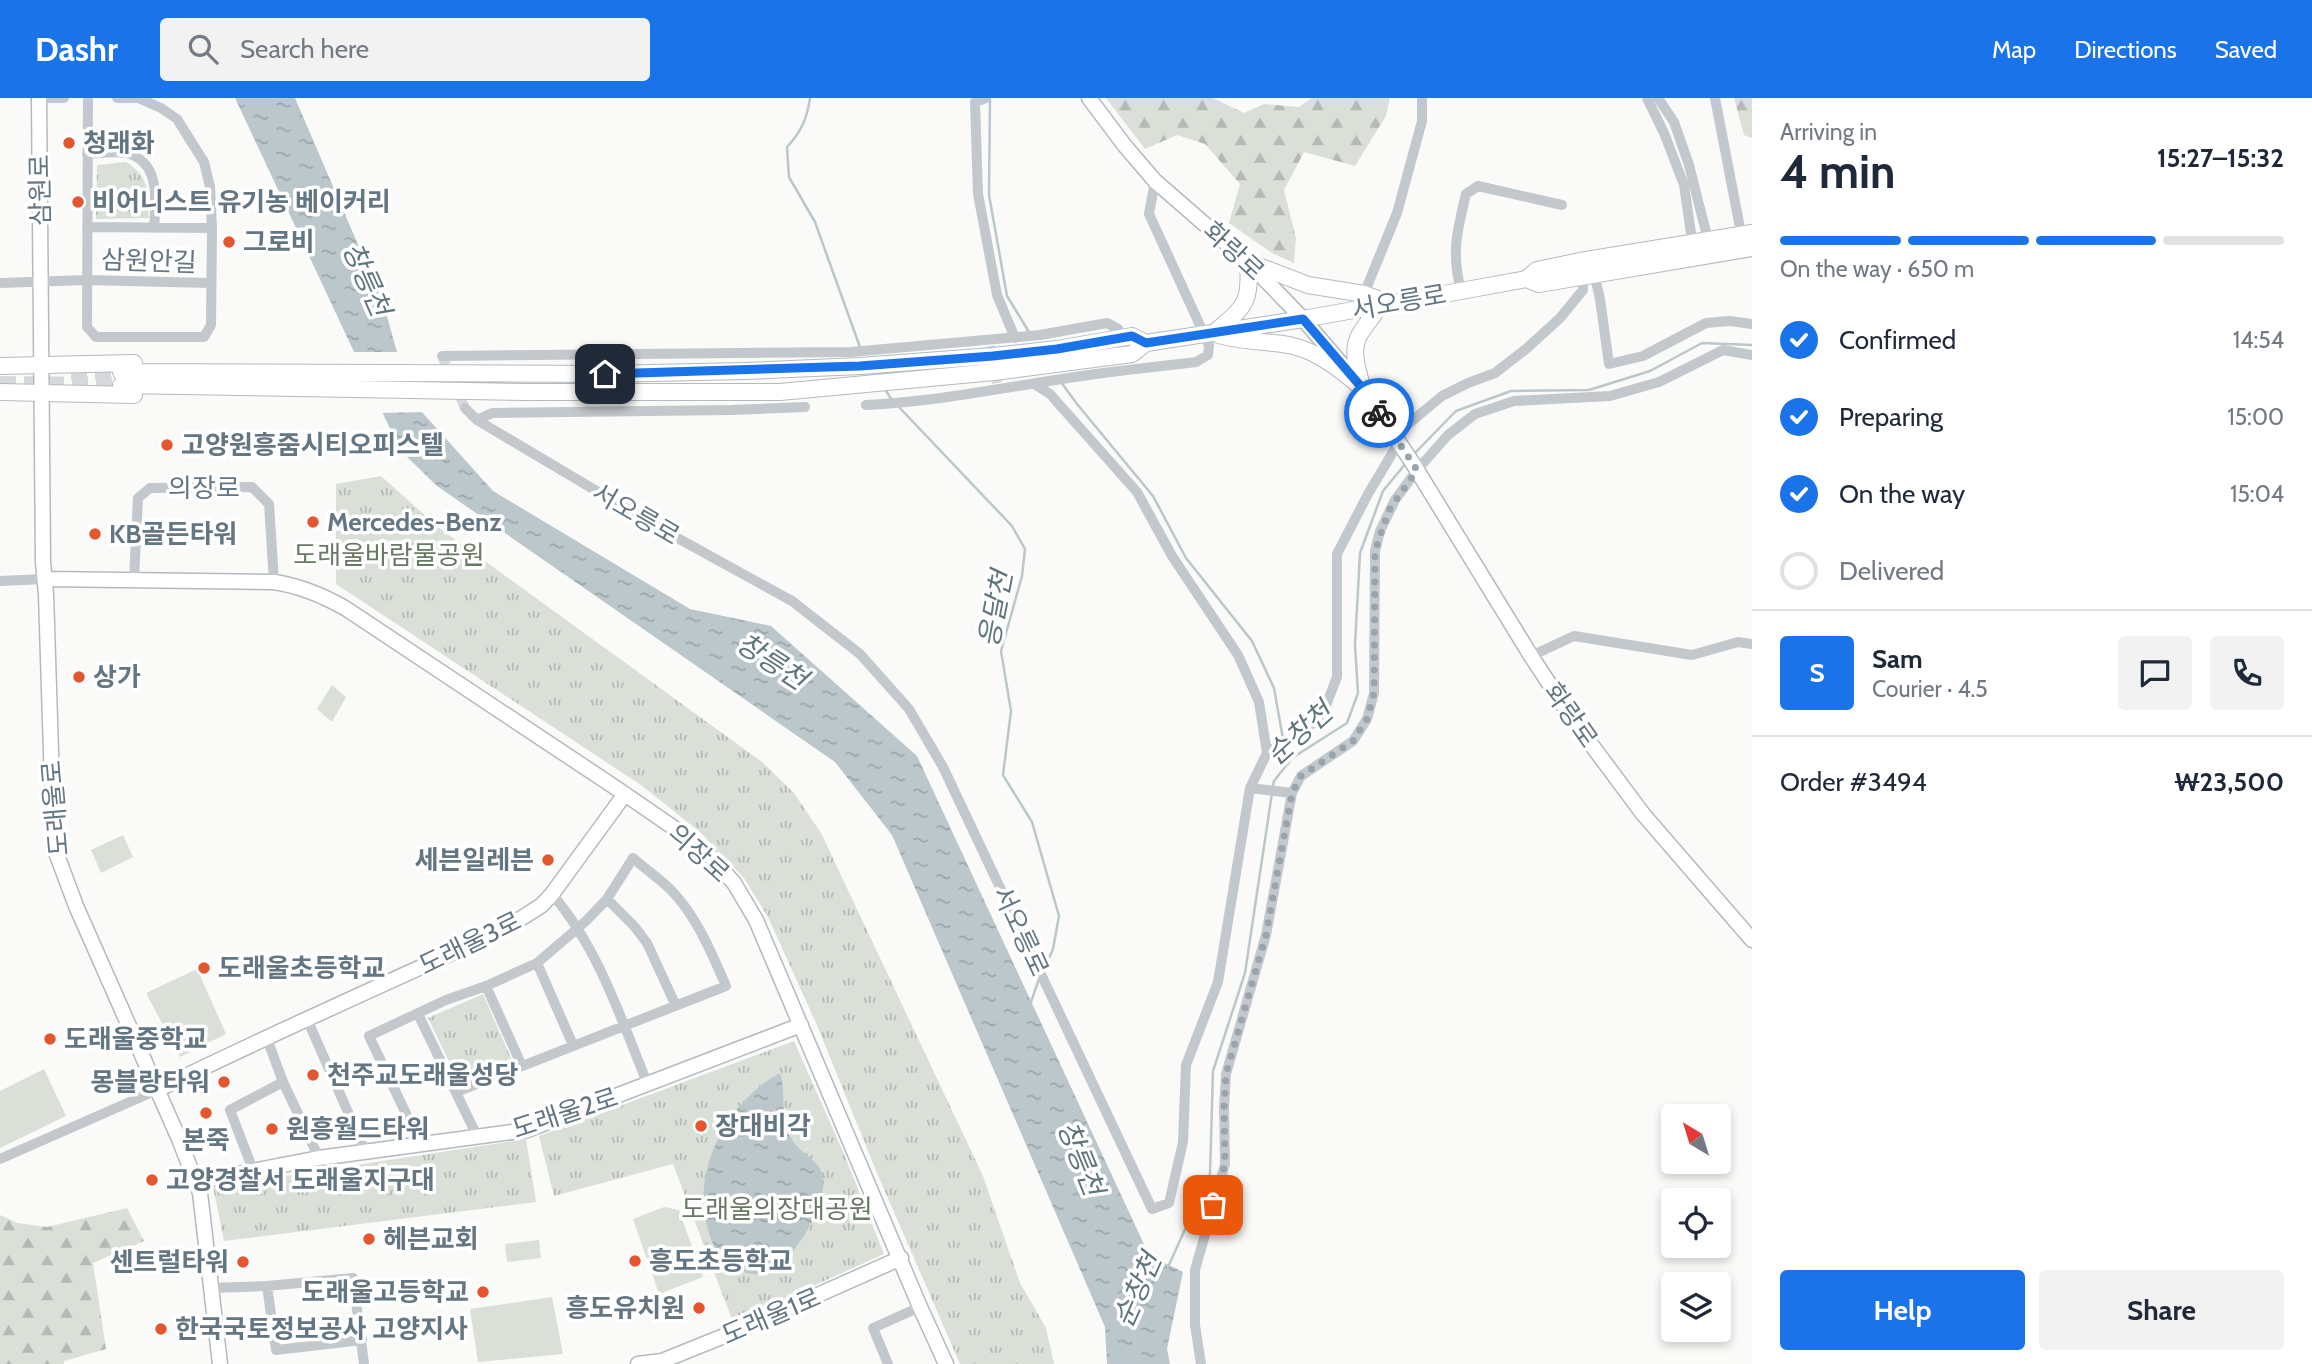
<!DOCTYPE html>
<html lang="en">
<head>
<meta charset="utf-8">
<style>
  :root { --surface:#fff; --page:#f2f2f3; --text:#1f2937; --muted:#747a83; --line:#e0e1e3; --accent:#1a73e8 }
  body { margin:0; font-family:Cabin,"Noto Sans KR",sans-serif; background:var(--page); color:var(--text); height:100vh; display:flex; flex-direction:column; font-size:26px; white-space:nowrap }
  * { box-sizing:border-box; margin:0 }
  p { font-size:23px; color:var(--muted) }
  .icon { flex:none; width:38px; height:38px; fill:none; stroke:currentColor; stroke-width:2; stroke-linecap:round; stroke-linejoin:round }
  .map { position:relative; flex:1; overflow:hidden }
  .sheet { display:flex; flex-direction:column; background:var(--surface); width:560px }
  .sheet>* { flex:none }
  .needle { width:46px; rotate:322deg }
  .tools { position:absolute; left:1661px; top:1006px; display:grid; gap:14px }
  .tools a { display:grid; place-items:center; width:70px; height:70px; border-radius:7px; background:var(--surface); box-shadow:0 4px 10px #0003; font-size:35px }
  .pin { position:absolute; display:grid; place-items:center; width:60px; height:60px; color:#fff; margin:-30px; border-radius:14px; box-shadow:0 4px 10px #0006 }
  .courier { position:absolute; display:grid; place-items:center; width:70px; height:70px; margin:-35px; border:5px solid #1a73e8; border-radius:50%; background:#fff; color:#222; box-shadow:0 2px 9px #0007 }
  .summary em { font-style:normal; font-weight:700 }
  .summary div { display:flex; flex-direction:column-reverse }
  .summary { display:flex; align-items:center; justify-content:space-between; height:119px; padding:0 28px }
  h1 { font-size:46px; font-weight:700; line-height:52px }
  .bar { display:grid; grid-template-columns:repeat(4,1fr); gap:10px 7px; align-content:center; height:84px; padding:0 28px }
  .bar i { height:9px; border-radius:5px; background:var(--line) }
  .bar .on { background:var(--accent) }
  .bar p { grid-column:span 4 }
  .line { display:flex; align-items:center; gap:18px; padding:0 28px; border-top:2px solid var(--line) }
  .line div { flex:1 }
  .round { display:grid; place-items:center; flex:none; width:74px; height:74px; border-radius:7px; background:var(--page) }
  ol { padding:0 28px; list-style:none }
  li { display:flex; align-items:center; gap:21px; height:77px }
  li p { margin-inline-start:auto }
  li .icon { padding:7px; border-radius:50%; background:var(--accent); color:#fff; stroke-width:4 }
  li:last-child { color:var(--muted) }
  li i { width:38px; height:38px; border:4px solid var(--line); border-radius:50% }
  .button { display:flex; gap:14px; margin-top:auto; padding:14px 28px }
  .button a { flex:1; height:80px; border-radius:7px; background:var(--accent); color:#fff; font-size:28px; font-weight:700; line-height:80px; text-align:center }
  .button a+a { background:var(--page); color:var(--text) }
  header { display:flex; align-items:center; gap:42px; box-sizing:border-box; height:98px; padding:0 35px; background:var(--accent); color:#fff }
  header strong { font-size:33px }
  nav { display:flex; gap:38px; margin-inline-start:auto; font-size:24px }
  .search { width:490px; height:63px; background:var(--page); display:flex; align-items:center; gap:18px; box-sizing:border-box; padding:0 24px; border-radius:7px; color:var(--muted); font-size:26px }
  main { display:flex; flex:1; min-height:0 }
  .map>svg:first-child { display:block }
  .grass { fill:#dadfd7 }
  .forest { fill:url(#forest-firs) }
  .park { fill:url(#park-tufts) }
  .water { fill:url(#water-ripples) }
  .pier { fill:#fafaf8 }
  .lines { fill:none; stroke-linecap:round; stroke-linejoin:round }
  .stream { stroke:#bbc7cb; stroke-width:2.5 }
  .street-tunnel { stroke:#d5d9db; stroke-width:10; stroke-dasharray:10 5; stroke-linecap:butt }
  .primary-tunnel { stroke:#d5d9db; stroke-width:16; stroke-dasharray:16 8; stroke-linecap:butt }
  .secondary-casing { stroke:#b3babf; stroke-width:17 }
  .primary-casing { stroke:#b5babe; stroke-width:18 }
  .street { stroke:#c3c8cc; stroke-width:10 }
  .secondary { stroke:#fff; stroke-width:14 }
  .primary { stroke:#fff; stroke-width:16 }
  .done { stroke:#99a4ac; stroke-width:7; stroke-dasharray:0 12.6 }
  .route { stroke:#1a73e8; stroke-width:9 }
  .poi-dot { fill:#e4572e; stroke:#fff; stroke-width:2.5 }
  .labels { text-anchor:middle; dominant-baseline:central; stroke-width:7; stroke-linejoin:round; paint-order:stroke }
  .poi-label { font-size:26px; font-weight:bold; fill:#657683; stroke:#fff; text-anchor:start }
  .street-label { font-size:26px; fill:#657683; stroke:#fff }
  .park-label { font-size:26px; fill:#687a64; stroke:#fff }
  .water-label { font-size:28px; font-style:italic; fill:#60757c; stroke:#fff }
</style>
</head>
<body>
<header>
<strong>Dashr</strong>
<div class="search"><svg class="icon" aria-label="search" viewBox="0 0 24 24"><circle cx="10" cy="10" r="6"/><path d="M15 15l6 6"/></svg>Search here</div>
<nav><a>Map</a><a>Directions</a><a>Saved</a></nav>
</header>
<main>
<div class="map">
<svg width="1752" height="1266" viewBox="0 0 1752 1266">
  <defs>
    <pattern id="forest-firs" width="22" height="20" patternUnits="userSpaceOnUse" patternTransform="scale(1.75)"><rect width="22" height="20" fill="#dadfd7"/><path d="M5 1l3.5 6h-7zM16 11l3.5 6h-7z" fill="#b4b9b4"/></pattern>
    <pattern id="park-tufts" width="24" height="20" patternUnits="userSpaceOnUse" patternTransform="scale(1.75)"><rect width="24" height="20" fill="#dadfd7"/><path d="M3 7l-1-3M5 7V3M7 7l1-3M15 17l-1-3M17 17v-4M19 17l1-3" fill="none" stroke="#b4b9b4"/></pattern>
    <pattern id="water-ripples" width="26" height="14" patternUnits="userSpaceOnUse" patternTransform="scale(1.75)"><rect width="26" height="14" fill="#bbc7cb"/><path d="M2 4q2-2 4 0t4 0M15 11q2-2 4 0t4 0" fill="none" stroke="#9ca6aa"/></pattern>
  </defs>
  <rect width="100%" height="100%" fill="#fafaf8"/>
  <path class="grass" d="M332 587 346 599 332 624 317 611Z
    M123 737 133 759 101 775 91 752Z
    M197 871 226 936 180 959 146 895Z
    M44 971 66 1018 0 1050V993Z
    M664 1109 679 1112 703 1179 659 1196 633 1121Z
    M539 1142 541 1160 507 1164 505 1146Z
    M552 1199 563 1256 478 1264 470 1211Z"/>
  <path class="forest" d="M1106 0H1213L1244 15 1264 6 1299 9 1312 0H1390L1386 18 1355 68 1304 54 1284 92 1296 140 1294 165 1272 155 1229 125 1240 86 1205 46 1177 37 1145 51Z
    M1734 0H1752V40L1744 37Z
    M127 1110 144 1143 93 1165 106 1251 64 1263V1266H0V1117L17 1125 47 1129Z"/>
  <path class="park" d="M126 64C151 80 147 93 149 120L96 121 97 67Z
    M381 378 438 429 762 664 794 695 821 735 983 1078 1020 1185 1046 1230 1054 1266H960L877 1075 816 925 768 819 744 780 700 734 641 687 336 486V386Z
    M483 896 513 965 459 984 428 920Z
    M794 943 844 1056 884 1156 733 1224 673 1066 554 1098 539 1038Z
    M526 1041 536 1104 224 1143 213 1089Z"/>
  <path class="water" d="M235 0H295L384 207 396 251 421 313 493 393 690 511 771 528 917 658 1149 1157 1183 1174 1167 1251 1170 1266H1107L1105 1229 892 737 835 664 437 388 400 352Z
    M780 975C787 997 779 1022 792 1042 801 1056 819 1061 823 1078 827 1095 811 1129 801 1142 794 1152 786 1163 776 1170 763 1178 749 1178 736 1171 720 1162 711 1146 707 1128 692 1070 728 1003 780 975Z"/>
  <path class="pier" d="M351 254H401L427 314 379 315Z"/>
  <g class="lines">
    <path class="stream" d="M810 0C807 21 801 34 787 49L789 79 815 124 861 252
      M990 0 989 97 1007 198 1029 234
      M1061 284 1077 306 1153 398 1186 460 1252 543 1274 590 1283 641
      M884 290 892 302
      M897 307 1012 428 1025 451 1022 478 1001 553 1011 613 1003 677 1032 724 1059 818 1053 851 1044 872
      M1413 357 1456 313 1511 293 1589 292 1650 273 1702 245 1752 247
      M1284 648 1288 666
      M1273 688 1274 683 1292 660 1347 625 1358 595 1355 547 1360 455 1383 393 1406 365
      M1031 904 1039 881
      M1168 1169 1210 1076 1213 973 1245 875 1272 695"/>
    <path class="street-tunnel" d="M990 248 997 285
      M442 258 465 310"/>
    <path class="primary-tunnel" d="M71 274H121
      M0 286 121 287"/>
    <g class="secondary-casing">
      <path id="secondary" d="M39 0 43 464 46 496 54 749 76 808 179 1041 200 1095 220 1266
        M1089 0 1125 48 1155 83 1248 164 1303 221 1363 291 1412 364 1531 558 1573 622 1643 716 1752 842
        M45 481 274 484C301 488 322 497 345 510L616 690 693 743 710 758 734 785 756 822 920 1209 946 1266
        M157 992C271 936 388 884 503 832L542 807 552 796 625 696
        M196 1084 319 1060 527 1032 801 927
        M638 1266 662 1263 739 1232 901 1160"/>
    </g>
    <g class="primary-casing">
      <path id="primary" d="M1526 181 1539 186 1752 150
        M1214 235C1245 208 1251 206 1248 164L1308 187 1364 196 1389 205
        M1219 237C1242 244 1265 243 1289 247 1318 253 1341 272 1363 291
        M0 268 134 265
        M121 274 605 276 744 273 860 268 993 258 1057 251 1132 238 1146 245
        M121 287 526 294H780L994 274 1132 256 1146 245 1303 221 1461 193 1526 181 1537 172 1580 163 1752 135
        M1363 291C1358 273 1350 253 1360 236 1366 226 1374 218 1379 208
        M0 294 134 297"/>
    </g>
    <path class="street" d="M39 0H64
      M88 0 87 229 96 239H204L211 227 212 130 210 89 204 64 177 21 161 10 138 0H117
      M986 0 975 4 978 96 997 197 1015 240
      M1647 0 1664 35 1684 87 1693 149
      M1658 0 1674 24 1689 67 1709 146
      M1715 0 1742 140
      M87 56C99 55 115 53 126 55 161 63 156 104 154 130
      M87 129 212 130
      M1594 175 1600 201 1609 266 1643 258 1706 225 1730 223 1752 226
      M0 185 86 182 210 185
      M1461 193C1451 154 1457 134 1466 96L1478 88 1562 107
      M1364 196 1397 115 1422 23V0
      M442 258 851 254 1040 237 1107 225 1118 231 1123 240
      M1036 287 1050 296 1137 394 1172 458 1238 557 1259 604 1267 655
      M866 307C934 304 1002 290 1068 280 1111 273 1154 269 1196 264L1208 257 1209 247 1149 116 1155 83
      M465 310 477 322 652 426 792 503 860 556 909 611 943 669 1152 1111 1169 1105 1183 1044 1186 967 1218 884 1250 690 1267 655 1321 620 1337 579V456L1368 396 1399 344
      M477 322 492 315 731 312 805 309
      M1394 338 1442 298 1468 285 1495 275 1526 251 1560 220 1583 192V177
      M134 481 138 400 150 390 252 389 269 406 274 484
      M0 483 45 481
      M1531 558 1574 538 1692 557 1738 544 1752 546
      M1250 690 1292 695
      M552 796C599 851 621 921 648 987
      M607 801 634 828 647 845 676 908
      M537 865 573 947
      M486 888 522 968
      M418 916 477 1038
      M307 921 366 1055
      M266 938 283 984 319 1060
      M421 1047 369 938 446 902 486 888 537 865 586 823 607 801 633 760C645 771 659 780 671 792 697 819 711 854 726 888L456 994
      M0 1061 157 992
      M253 1072 230 1012 283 984
      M267 1188 276 1252 362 1242
      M211 1190 267 1188 353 1180 364 1266
      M888 1266 873 1230 920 1209
      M1201 1266 1195 1227V1172L1225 1066 1224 1010 1226 976 1266 837 1292 695 1301 678 1353 643 1367 621 1374 595 1375 453 1380 433 1395 402 1417 372 1448 337 1475 316 1514 303 1610 298 1659 284 1723 252 1752 257"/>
    <use href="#secondary" class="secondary"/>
    <use href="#primary" class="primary"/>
  </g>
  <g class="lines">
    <path class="done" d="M1213 1107 1225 1066 1224 1010 1226 976 1266 837 1292 695 1301 678 1353 643 1367 621 1374 595 1375 453 1389 412 1417 372 1379 315"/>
    <path class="route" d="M605 276 860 268 993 258 1057 251 1132 238 1146 245 1303 221 1363 291 1379 315"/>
  </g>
  <g class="poi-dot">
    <circle cx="69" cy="45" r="7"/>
    <circle cx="78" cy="104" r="7"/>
    <circle cx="229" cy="144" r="7"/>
    <circle cx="167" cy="347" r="7"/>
    <circle cx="313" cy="424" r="7"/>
    <circle cx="95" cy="436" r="7"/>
    <circle cx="79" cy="579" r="7"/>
    <circle cx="548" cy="762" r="7"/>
    <circle cx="204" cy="870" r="7"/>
    <circle cx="50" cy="941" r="7"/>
    <circle cx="313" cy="977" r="7"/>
    <circle cx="224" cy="984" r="7"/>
    <circle cx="206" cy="1015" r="7"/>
    <circle cx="701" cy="1028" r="7"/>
    <circle cx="272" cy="1031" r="7"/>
    <circle cx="152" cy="1082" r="7"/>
    <circle cx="369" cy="1141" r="7"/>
    <circle cx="635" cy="1163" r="7"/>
    <circle cx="243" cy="1164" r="7"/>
    <circle cx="483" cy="1194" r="7"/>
    <circle cx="699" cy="1210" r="7"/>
    <circle cx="161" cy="1231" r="7"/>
  </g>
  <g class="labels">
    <g class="poi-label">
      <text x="83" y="45">청래화</text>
      <text x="92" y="104">비어니스트 유기농 베이커리</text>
      <text x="243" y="144">그로비</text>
      <text x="181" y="347">고양원흥줌시티오피스텔</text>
      <text x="327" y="424">Mercedes-Benz</text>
      <text x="109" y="436">KB골든타워</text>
      <text x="93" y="579">상가</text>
      <text x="534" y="762" text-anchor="end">세븐일레븐</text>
      <text x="218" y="870">도래울초등학교</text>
      <text x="64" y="941">도래울중학교</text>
      <text x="327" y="977">천주교도래울성당</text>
      <text x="210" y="984" text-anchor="end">몽블랑타워</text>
      <text x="715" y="1028">장대비각</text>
      <text x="286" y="1031">원흥월드타워</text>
      <text x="206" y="1042" text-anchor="middle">본죽</text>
      <text x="166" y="1082">고양경찰서 도래울지구대</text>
      <text x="383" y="1141">헤븐교회</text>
      <text x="649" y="1163">흥도초등학교</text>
      <text x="229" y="1164" text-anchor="end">센트럴타워</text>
      <text x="469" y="1194" text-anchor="end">도래울고등학교</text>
      <text x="685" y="1210" text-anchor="end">흥도유치원</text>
      <text x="175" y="1231">한국국토정보공사 고양지사</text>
    </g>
    <g class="street-label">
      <text transform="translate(40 92) rotate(-91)">삼원로</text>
      <text transform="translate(1234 153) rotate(43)">화랑로</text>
      <text transform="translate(149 163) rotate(2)">삼원안길</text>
      <text transform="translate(1399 204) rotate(-10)">서오릉로</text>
      <text x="204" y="390">의장로</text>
      <text transform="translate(636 416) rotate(30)">서오릉로</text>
      <text transform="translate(1571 617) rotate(55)">화랑로</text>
      <text transform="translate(55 710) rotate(-95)">도래울로</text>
      <text transform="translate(699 755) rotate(42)">의장로</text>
      <text transform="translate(1021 833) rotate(65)">서오릉로</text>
      <text transform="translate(470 845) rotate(-26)">도래울3로</text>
      <text transform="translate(565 1015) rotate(-18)">도래울2로</text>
      <text transform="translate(771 1218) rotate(-23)">도래울1로</text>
    </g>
    <g class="park-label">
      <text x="389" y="457">도래울바람물공원</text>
      <text x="777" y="1111">도래울의장대공원</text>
    </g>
    <g class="water-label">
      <text transform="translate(367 181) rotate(66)">창릉천</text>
      <text transform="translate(995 511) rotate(-79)">응달천</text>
      <text transform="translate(772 563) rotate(33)">창릉천</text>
      <text transform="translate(1299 635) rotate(-42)">순창천</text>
      <text transform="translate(1081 1060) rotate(68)">창릉천</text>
      <text transform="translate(1137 1192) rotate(-66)">순창천</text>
    </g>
  </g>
</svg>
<div class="tools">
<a><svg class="needle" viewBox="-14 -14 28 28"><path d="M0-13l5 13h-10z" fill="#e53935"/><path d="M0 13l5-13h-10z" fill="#747a83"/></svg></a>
<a><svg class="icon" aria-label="locate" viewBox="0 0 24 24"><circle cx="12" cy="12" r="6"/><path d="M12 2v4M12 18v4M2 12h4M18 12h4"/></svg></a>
<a><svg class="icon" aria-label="layers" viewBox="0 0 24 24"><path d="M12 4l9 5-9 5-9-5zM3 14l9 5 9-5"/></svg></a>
</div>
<div class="pin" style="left:1213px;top:1107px;background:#ea580c"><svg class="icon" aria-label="bag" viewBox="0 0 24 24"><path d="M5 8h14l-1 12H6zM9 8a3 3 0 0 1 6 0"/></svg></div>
<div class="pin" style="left:605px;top:276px;background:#1f2937"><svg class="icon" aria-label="home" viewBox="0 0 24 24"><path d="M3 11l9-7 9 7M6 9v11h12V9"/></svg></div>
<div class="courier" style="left:1379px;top:315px"><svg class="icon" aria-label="bike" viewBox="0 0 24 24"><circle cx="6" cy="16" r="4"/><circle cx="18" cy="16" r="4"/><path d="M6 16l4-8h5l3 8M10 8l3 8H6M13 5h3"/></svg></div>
</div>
<section class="sheet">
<div class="summary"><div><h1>4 min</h1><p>Arriving in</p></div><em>15:27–15:32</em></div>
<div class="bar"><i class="on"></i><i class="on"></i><i class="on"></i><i></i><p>On the way · 650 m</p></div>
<ol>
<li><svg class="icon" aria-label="check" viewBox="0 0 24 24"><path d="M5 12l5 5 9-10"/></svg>Confirmed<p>14:54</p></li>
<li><svg class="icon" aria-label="check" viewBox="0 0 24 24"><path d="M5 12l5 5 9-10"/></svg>Preparing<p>15:00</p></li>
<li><svg class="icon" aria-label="check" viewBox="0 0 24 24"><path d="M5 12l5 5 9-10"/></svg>On the way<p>15:04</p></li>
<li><i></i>Delivered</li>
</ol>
<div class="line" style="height:126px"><b class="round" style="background:var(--accent);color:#fff">S</b><div><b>Sam</b><p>Courier · 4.5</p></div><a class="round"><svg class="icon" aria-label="chat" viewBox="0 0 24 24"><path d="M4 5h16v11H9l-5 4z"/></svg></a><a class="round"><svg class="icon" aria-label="phone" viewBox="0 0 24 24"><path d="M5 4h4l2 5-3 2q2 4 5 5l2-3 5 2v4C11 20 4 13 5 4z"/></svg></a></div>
<div class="line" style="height:91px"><div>Order #3494</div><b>₩23,500</b></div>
<div class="button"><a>Help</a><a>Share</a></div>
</section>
</main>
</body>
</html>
